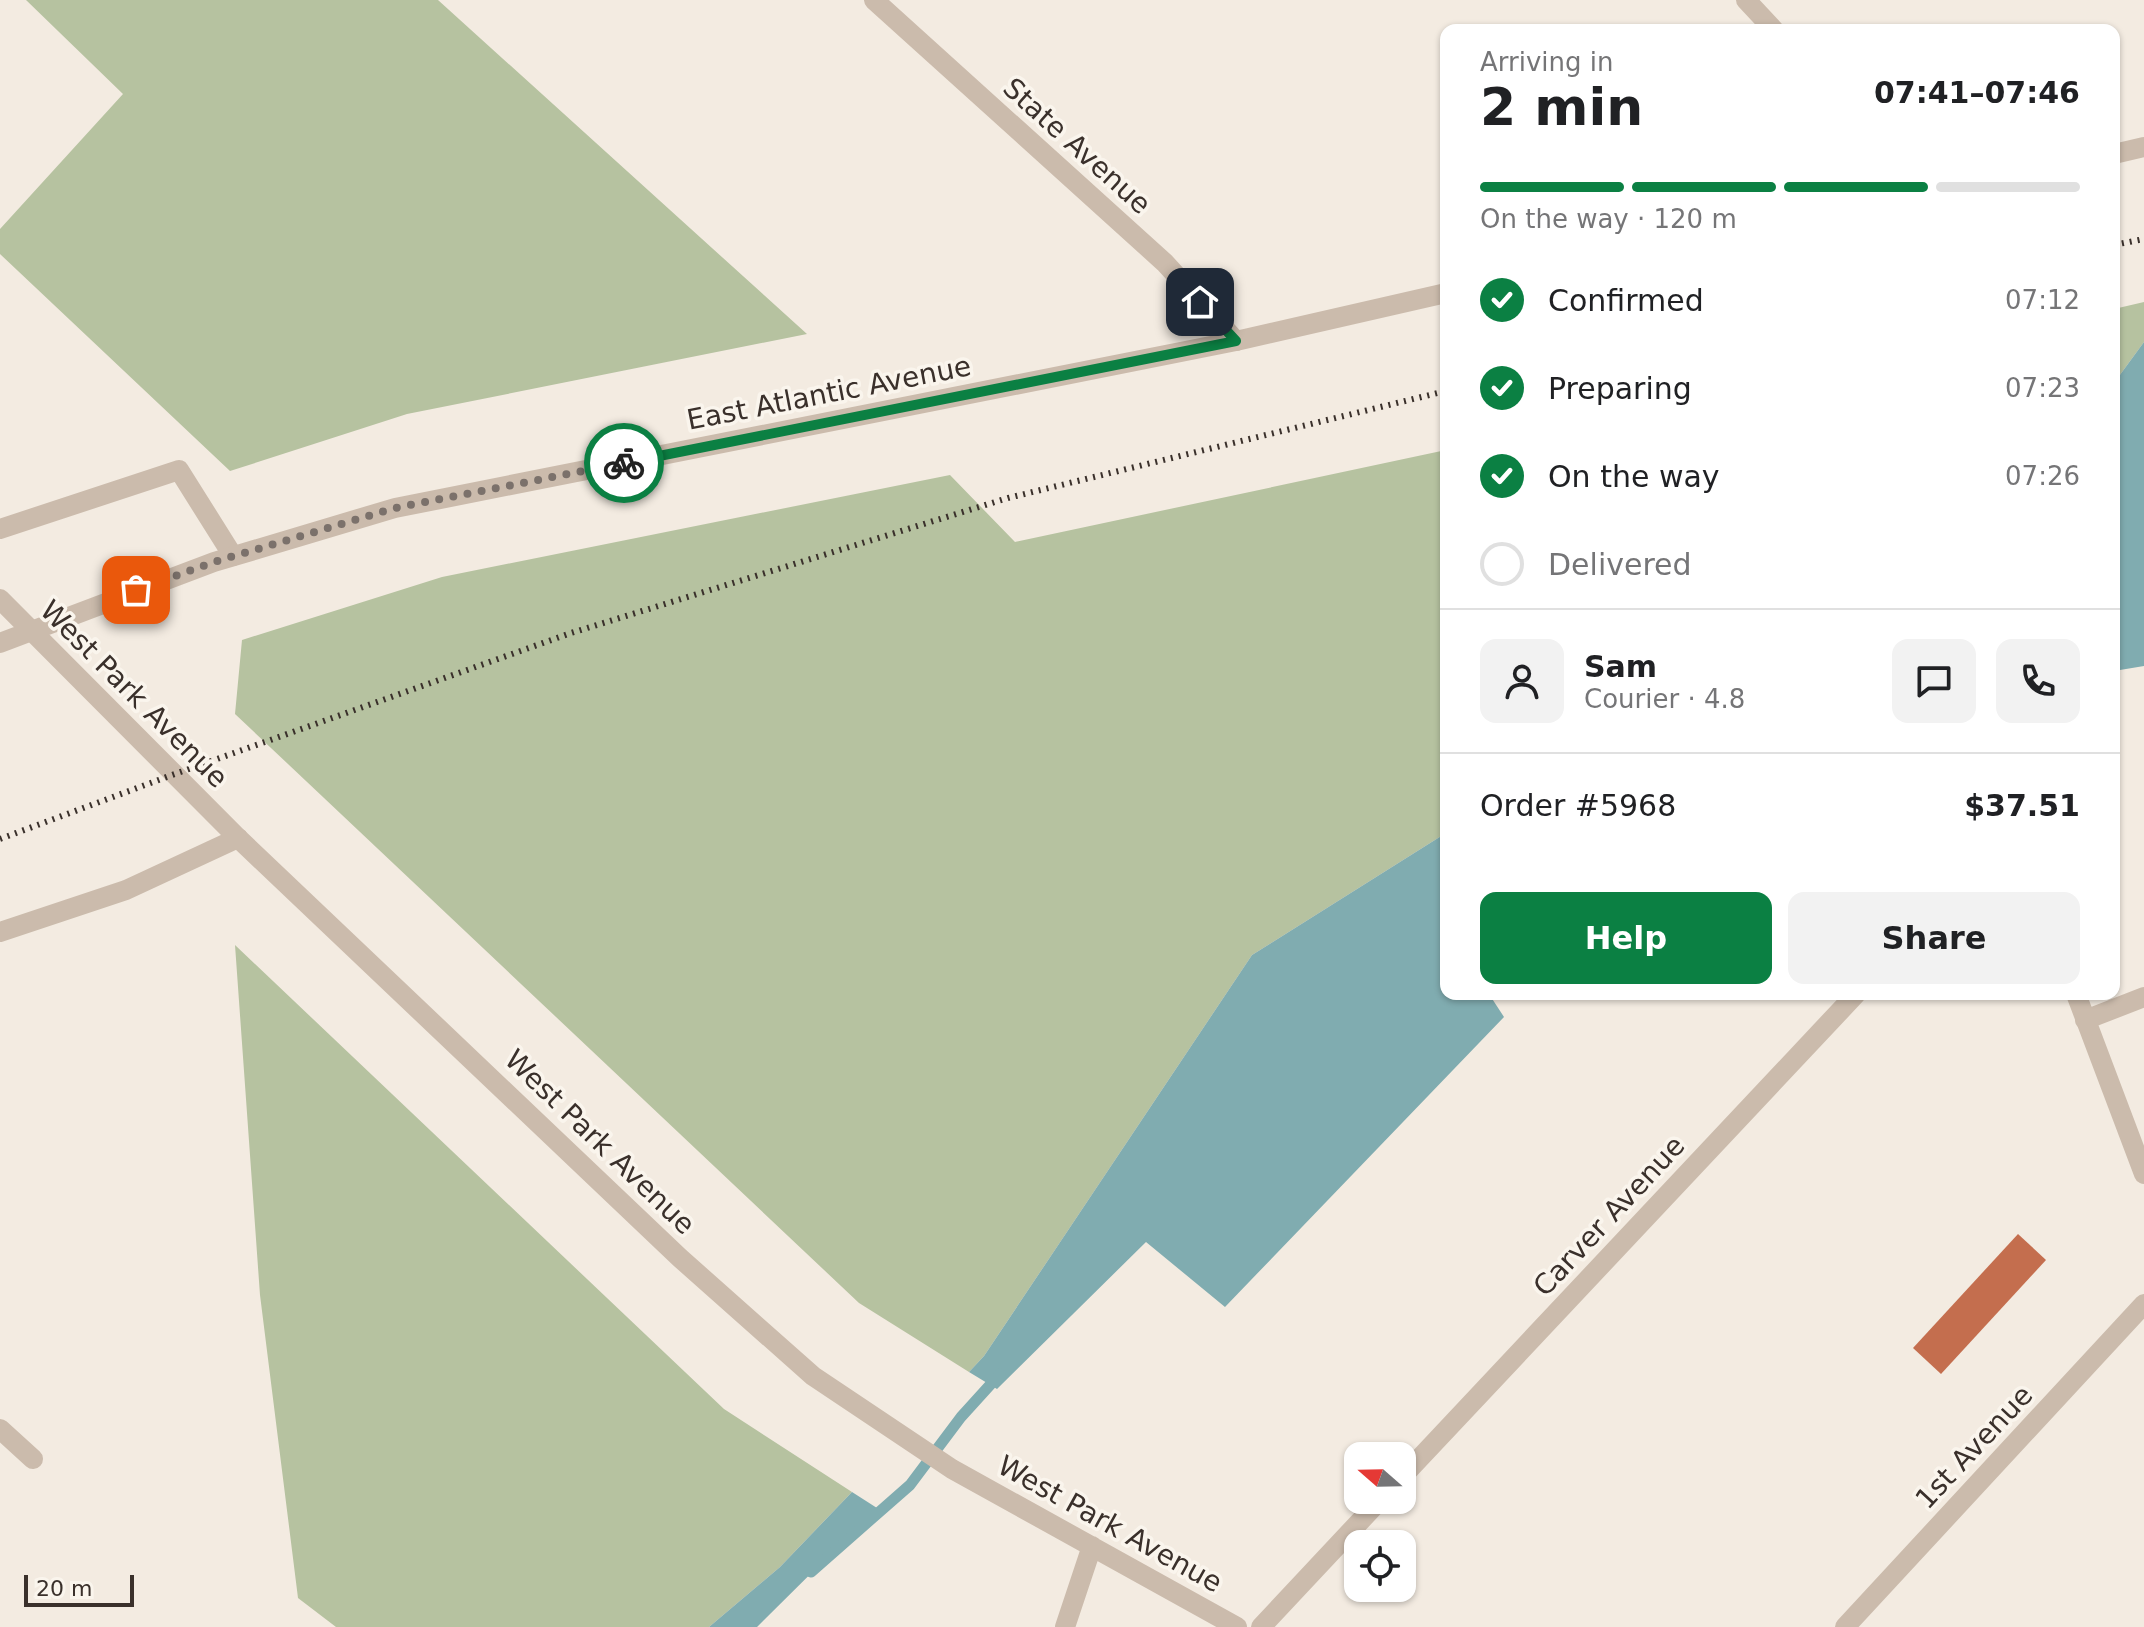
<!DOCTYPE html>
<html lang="en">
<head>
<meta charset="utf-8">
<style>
  :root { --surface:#fff; --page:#f2f2f2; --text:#202124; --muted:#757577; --line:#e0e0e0; --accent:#0b8043 }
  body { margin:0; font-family:"DejaVu Sans",sans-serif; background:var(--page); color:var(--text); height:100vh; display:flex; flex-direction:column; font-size:30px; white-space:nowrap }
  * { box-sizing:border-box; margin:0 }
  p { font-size:26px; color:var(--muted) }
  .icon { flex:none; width:44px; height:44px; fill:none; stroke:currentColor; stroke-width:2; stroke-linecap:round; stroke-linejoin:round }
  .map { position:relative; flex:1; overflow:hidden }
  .drawer { position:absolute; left:1440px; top:24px; width:680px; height:976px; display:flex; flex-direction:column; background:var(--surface); border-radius:16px; box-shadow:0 2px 6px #0004 }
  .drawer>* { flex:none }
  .needle { width:52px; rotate:290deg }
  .fabs { position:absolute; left:1344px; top:1442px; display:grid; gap:16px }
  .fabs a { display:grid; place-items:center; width:72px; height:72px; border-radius:16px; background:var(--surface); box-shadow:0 2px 6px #0004; font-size:40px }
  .scale { position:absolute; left:24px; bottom:20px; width:110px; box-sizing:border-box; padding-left:8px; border:4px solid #3a302b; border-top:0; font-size:22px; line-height:28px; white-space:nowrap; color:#3a302b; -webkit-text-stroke:6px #faf5ed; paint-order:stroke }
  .pin { position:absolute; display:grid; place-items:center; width:68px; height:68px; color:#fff; margin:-34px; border-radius:16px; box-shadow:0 4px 12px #0006 }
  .courier { position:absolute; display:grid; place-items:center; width:80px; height:80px; margin:-40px; border:6px solid #0b8043; border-radius:50%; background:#fff; color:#222; box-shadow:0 2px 10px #0007 }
  .head em { font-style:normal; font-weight:600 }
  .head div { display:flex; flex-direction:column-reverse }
  .head { display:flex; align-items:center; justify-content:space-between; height:136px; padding:0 40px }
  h1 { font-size:52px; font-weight:600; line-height:60px }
  .bar { display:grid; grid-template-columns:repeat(4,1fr); gap:12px 8px; align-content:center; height:96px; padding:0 40px }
  .bar i { height:10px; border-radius:6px; background:var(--line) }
  .bar .active { background:var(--accent) }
  .bar p { grid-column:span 4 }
  .line { display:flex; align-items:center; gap:20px; padding:0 40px; border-top:2px solid var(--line) }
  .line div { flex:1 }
  .round { display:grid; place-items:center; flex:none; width:84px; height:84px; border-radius:16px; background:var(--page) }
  ol { padding:0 40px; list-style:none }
  li { display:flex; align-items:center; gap:24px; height:88px }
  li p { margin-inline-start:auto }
  li .icon { padding:8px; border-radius:50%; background:var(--accent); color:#fff; stroke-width:4 }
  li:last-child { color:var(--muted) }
  li i { width:44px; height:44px; border:4px solid var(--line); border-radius:50% }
  .action { display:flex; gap:16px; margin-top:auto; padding:16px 40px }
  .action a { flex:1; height:92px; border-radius:16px; background:var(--accent); color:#fff; font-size:32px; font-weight:600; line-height:92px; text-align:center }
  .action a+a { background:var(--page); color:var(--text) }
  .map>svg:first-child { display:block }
  .green { fill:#b6c2a0 }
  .water { fill:#80acb0 }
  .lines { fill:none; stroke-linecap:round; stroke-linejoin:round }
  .stream { stroke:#80acb0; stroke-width:11 }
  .building { fill:#c46e4e }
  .service { stroke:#cbbbac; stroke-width:20 }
  .minor { stroke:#cbbbac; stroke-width:20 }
  .tertiary { stroke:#cbbbac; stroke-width:20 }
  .rail { stroke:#3a302b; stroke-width:6; stroke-dasharray:2 6; stroke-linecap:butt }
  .done { stroke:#7b716b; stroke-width:8; stroke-dasharray:0 14.4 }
  .route { stroke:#0b8043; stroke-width:10 }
  .labels { text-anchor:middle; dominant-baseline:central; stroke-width:7; stroke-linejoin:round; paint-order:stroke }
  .street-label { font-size:28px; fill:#3a302b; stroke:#faf5ed }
</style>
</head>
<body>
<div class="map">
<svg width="2144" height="1627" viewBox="0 0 2144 1627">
  <rect width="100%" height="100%" fill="#f3ebe1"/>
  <path class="green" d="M26 0H438L807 334 407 414 230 471 0 254V229L123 94Z
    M2144 302V342L2114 383V309Z
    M1446 450V833L1252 955 984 1356 969 1372 859 1303 235 714 242 640 442 577 950 475 1015 542Z
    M235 945 724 1409 852 1492 780 1567 709 1627H336L298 1598 260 1295Z"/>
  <path class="water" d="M2144 342V666L2114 671V383Z
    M1446 833V994H1489L1504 1017 1225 1307 1146 1242 997 1389 969 1372 984 1356 1252 955Z
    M852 1492 877 1508 757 1627H709L780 1567Z"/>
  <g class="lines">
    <path class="stream" d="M811 1572 910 1485 961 1417 1000 1374"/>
  </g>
  <path class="building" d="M2018 1234 2046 1260 1941 1374 1913 1348Z"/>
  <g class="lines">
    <path class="service" d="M0 529 179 470 233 556"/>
    <path class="minor" d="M874 0 1165 263 1236 341
      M1746 0 1774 30
      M0 932 126 890 238 838
      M2076 994 2144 1174
      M2085 1020 2144 997
      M0 1429 33 1459
      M1402 1477 1856 994
      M1261 1627 1380 1500
      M1845 1627 2144 1304"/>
    <path class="tertiary" d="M2114 154 2144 147
      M0 599 238 838 680 1258 813 1376 952 1469 1237 1627
      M0 643 214 562 395 508 1236 341 1446 293
      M1065 1627 1092 1546"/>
    <path class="rail" d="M2114 245 2144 239
      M0 839 172 775 571 633 1008 498 1446 391"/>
  </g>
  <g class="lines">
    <path class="done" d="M136 590 214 562 395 508 624 463"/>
    <path class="route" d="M624 463 1236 341 1200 302"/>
  </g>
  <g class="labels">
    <g class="street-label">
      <text transform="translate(1077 146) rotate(42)">State Avenue</text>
      <text transform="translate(829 393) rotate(-11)">East Atlantic Avenue</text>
      <text transform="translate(134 694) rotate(45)">West Park Avenue</text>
      <text transform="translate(600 1142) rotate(44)">West Park Avenue</text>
      <text transform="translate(1609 1216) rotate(-47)">Carver Avenue</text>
      <text transform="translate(1974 1447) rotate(-47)">1st Avenue</text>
      <text transform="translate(1110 1524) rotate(29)">West Park Avenue</text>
    </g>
  </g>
</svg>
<div class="fabs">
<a><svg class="needle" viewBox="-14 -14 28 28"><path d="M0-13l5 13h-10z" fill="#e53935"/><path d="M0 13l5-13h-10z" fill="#757577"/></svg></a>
<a><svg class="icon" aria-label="locate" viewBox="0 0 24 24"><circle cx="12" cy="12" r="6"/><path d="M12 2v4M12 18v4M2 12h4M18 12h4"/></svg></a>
</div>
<div class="scale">20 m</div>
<div class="pin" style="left:136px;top:590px;background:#ea580c"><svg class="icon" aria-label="bag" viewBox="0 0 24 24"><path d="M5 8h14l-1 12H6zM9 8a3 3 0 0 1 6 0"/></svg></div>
<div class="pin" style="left:1200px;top:302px;background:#1f2937"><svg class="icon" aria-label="home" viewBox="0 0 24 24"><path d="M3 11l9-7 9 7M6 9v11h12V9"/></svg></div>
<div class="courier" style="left:624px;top:463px"><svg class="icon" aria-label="bike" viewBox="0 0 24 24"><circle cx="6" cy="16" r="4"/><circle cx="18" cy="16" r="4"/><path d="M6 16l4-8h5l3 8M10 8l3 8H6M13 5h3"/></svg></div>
<section class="drawer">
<div class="head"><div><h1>2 min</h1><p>Arriving in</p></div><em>07:41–07:46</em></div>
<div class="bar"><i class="active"></i><i class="active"></i><i class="active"></i><i></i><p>On the way · 120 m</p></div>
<ol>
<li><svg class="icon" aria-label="check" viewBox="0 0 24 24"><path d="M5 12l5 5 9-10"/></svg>Confirmed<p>07:12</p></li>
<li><svg class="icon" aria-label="check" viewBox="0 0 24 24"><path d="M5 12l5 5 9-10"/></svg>Preparing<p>07:23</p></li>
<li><svg class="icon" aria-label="check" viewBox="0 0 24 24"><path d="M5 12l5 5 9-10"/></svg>On the way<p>07:26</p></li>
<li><i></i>Delivered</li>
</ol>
<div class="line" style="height:144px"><a class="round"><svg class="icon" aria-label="person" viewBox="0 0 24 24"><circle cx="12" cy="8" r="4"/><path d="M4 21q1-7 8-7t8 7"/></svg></a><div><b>Sam</b><p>Courier · 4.8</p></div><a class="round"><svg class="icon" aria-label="chat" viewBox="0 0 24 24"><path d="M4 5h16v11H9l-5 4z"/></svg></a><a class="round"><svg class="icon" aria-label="phone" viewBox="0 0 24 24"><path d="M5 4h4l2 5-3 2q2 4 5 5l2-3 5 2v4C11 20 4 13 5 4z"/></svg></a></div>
<div class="line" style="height:104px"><div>Order #5968</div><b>$37.51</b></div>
<div class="action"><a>Help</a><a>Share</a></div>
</section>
</div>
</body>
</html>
